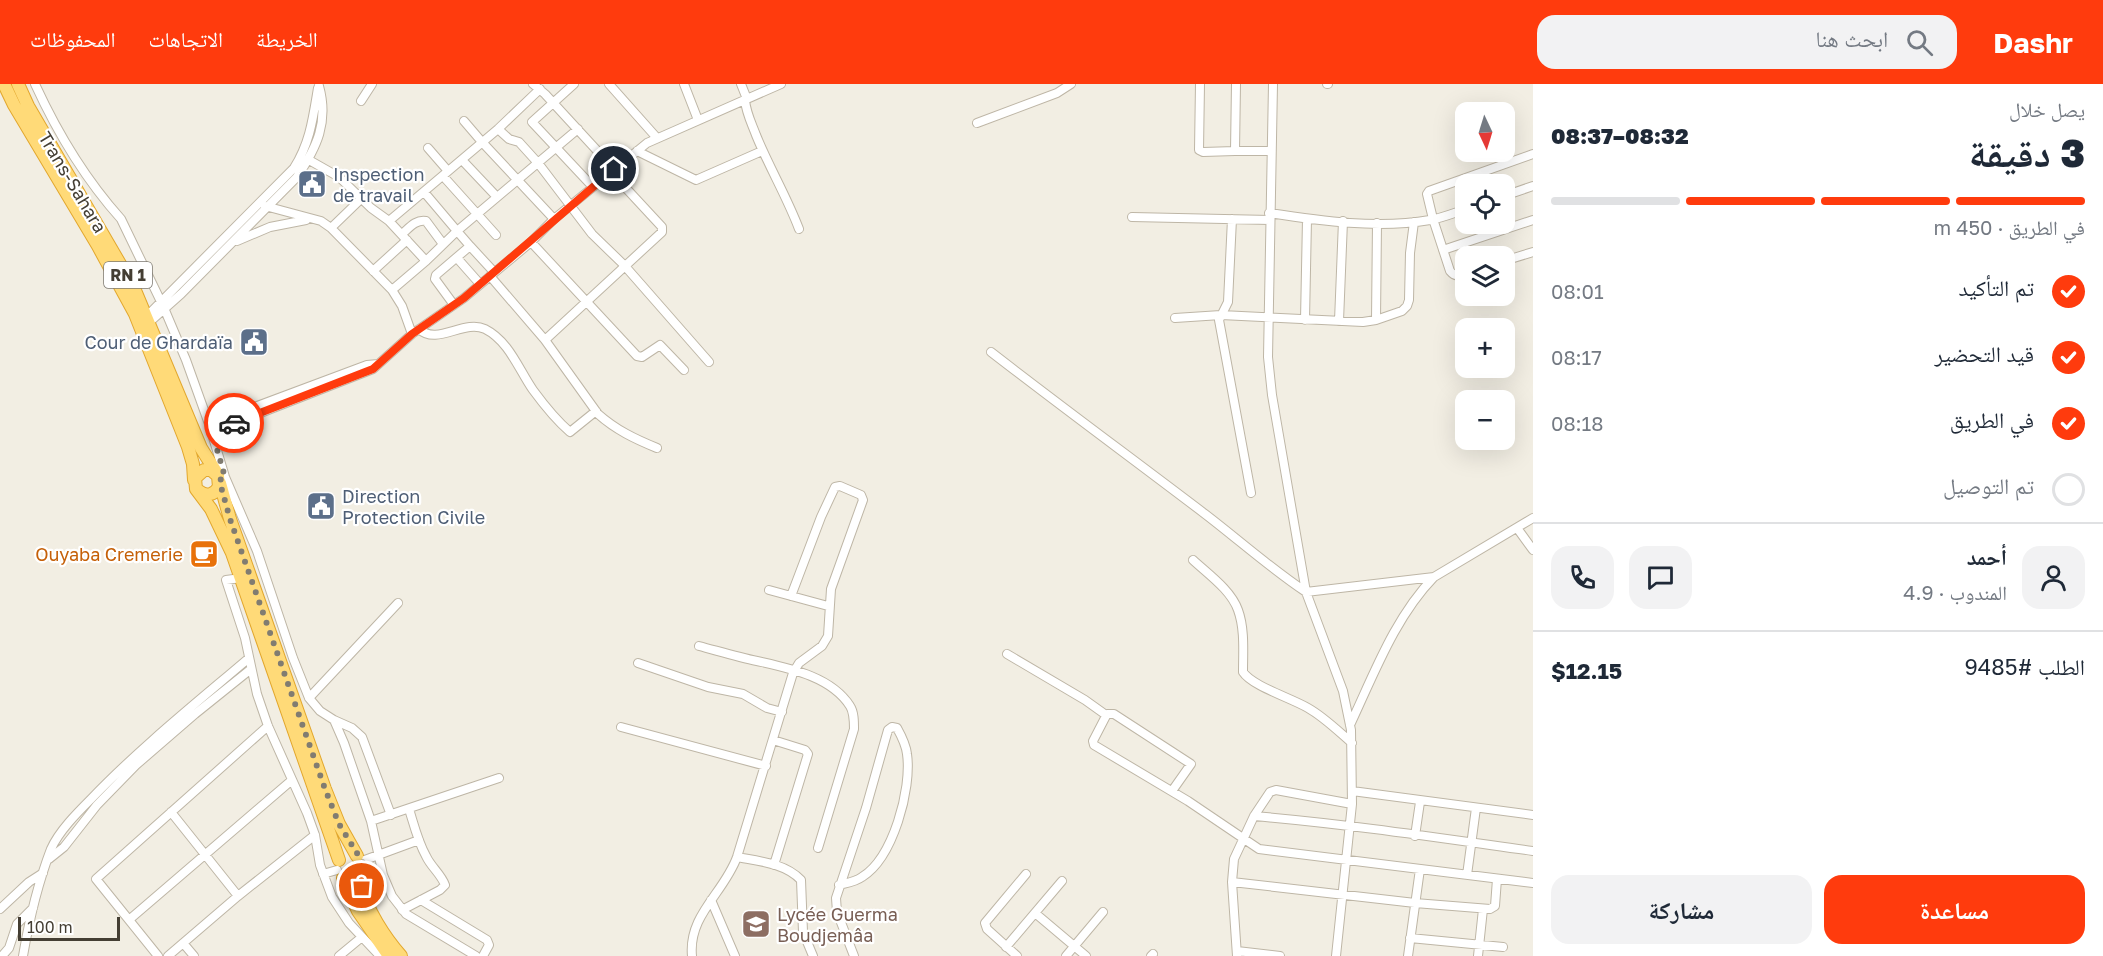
<!DOCTYPE html>
<html lang="ar">
<head>
<meta charset="utf-8">
<style>
  :root { --surface:#fff; --page:#f2f2f3; --text:#1f2937; --muted:#747a83; --line:#e0e1e3; --accent:#ff3b0d }
  body { margin:0; font-family:"Golos Text","Noto Naskh Arabic",sans-serif; background:var(--page); color:var(--text); direction:rtl; height:100vh; display:flex; flex-direction:column; font-size:22px; white-space:nowrap }
  * { box-sizing:border-box; margin:0 }
  p { font-size:20px; color:var(--muted) }
  .icon { flex:none; width:33px; height:33px; fill:none; stroke:currentColor; stroke-width:2; stroke-linecap:round; stroke-linejoin:round }
  .map { position:relative; flex:1; overflow:hidden; direction:ltr }
  .side { display:flex; flex-direction:column; background:var(--surface); width:570px }
  .side>* { flex:none }
  .needle { width:39px; rotate:176deg }
  .tools { position:absolute; left:1455px; top:18px; display:grid; gap:12px }
  .tools a { display:grid; place-items:center; width:60px; height:60px; border-radius:12px; background:var(--surface); box-shadow:0 6px 24px #0002; font-size:30px }
  .scale { position:absolute; left:18px; bottom:15px; width:102px; box-sizing:border-box; padding-left:6px; border:3px solid #443e33; border-top:0; font-size:16px; line-height:21px; white-space:nowrap; color:#443e33; -webkit-text-stroke:4px #fff; paint-order:stroke }
  .pin { position:absolute; display:grid; place-items:center; width:51px; height:51px; color:#fff; margin:-26px; border:3px solid #fff; border-radius:50%; box-shadow:0 2px 6px #0007 }
  .courier { position:absolute; display:grid; place-items:center; width:60px; height:60px; margin:-30px; border:4px solid #ff3b0d; border-radius:50%; background:#fff; color:#222; box-shadow:0 2px 8px #0007 }
  .summary em { font-style:normal; font-weight:800 }
  .summary div { display:flex; flex-direction:column-reverse }
  .summary { display:flex; align-items:center; justify-content:space-between; height:102px; padding:0 18px }
  h1 { font-size:39px; font-weight:800; line-height:45px }
  .bar { display:grid; grid-template-columns:repeat(4,1fr); gap:9px 6px; align-content:center; height:72px; padding:0 18px }
  .bar i { height:8px; border-radius:4px; background:var(--line) }
  .bar .selected { background:var(--accent) }
  .bar p { grid-column:span 4 }
  .line { display:flex; align-items:center; gap:15px; padding:0 18px; border-top:2px solid var(--line) }
  .line div { flex:1 }
  .round { display:grid; place-items:center; flex:none; width:63px; height:63px; border-radius:18px; background:var(--page) }
  ol { padding:0 18px; list-style:none }
  li { display:flex; align-items:center; gap:18px; height:66px }
  li p { margin-inline-start:auto }
  li .icon { padding:6px; border-radius:50%; background:var(--accent); color:#fff; stroke-width:4 }
  li:last-child { color:var(--muted) }
  li i { width:33px; height:33px; border:3px solid var(--line); border-radius:50% }
  .button { display:flex; gap:12px; margin-top:auto; padding:12px 18px }
  .button a { flex:1; height:69px; border-radius:18px; background:var(--accent); color:#fff; font-size:24px; font-weight:800; line-height:69px; text-align:center }
  .button a+a { background:var(--page); color:var(--text) }
  header { display:flex; align-items:center; gap:36px; box-sizing:border-box; height:84px; padding:0 30px; background:var(--accent); color:#fff }
  header strong { font-size:28px }
  nav { display:flex; gap:33px; margin-inline-start:auto; font-size:21px }
  .search { width:420px; height:54px; background:var(--page); display:flex; align-items:center; gap:15px; box-sizing:border-box; padding:0 21px; border-radius:18px; color:var(--muted); font-size:22px }
  main { display:flex; flex:1; min-height:0 }
  .map>svg:first-child { display:block }
  .lines { fill:none; stroke-linecap:round; stroke-linejoin:round }
  .minor-casing { stroke:#beb6a6; stroke-width:10 }
  .trunk-casing { stroke:#e2a72e; stroke-width:14 }
  .minor { stroke:#fff; stroke-width:8 }
  .trunk { stroke:#ffda78; stroke-width:12 }
  .done { stroke:#817c71; stroke-width:6; stroke-dasharray:0 10.8 }
  .route { stroke:#ff3b0d; stroke-width:8 }
  .labels { text-anchor:middle; dominant-baseline:central; stroke-width:4.5; stroke-linejoin:round; paint-order:stroke }
  .shield { fill:#fff; stroke:#7c7870; stroke-width:1.5 }
  .shield-label { font-size:16px; font-weight:bold; fill:#443e33 }
  .service-label { font-size:18px; fill:#4e5e75; stroke:#fff; text-anchor:start }
  .street-label { font-size:18px; fill:#443e33; stroke:#fff }
  .food-label { font-size:18px; fill:#c56008; stroke:#fff; text-anchor:end }
  .education-label { font-size:18px; fill:#785e54; stroke:#fff; text-anchor:start }
</style>
</head>
<body>
<header>
<strong>Dashr</strong>
<div class="search"><svg class="icon" aria-label="search" viewBox="0 0 24 24"><circle cx="10" cy="10" r="6"/><path d="M15 15l6 6"/></svg>ابحث هنا</div>
<nav><a>الخريطة</a><a>الاتجاهات</a><a>المحفوظات</a></nav>
</header>
<main>
<section class="side">
<div class="summary"><div><h1>3 دقيقة</h1><p>يصل خلال</p></div><em>08:32–08:37</em></div>
<div class="bar"><i class="selected"></i><i class="selected"></i><i class="selected"></i><i></i><p>في الطريق · 450 m</p></div>
<ol>
<li><svg class="icon" aria-label="check" viewBox="0 0 24 24"><path d="M5 12l5 5 9-10"/></svg>تم التأكيد<p>08:01</p></li>
<li><svg class="icon" aria-label="check" viewBox="0 0 24 24"><path d="M5 12l5 5 9-10"/></svg>قيد التحضير<p>08:17</p></li>
<li><svg class="icon" aria-label="check" viewBox="0 0 24 24"><path d="M5 12l5 5 9-10"/></svg>في الطريق<p>08:18</p></li>
<li><i></i>تم التوصيل</li>
</ol>
<div class="line" style="height:108px"><a class="round"><svg class="icon" aria-label="person" viewBox="0 0 24 24"><circle cx="12" cy="8" r="4"/><path d="M4 21q1-7 8-7t8 7"/></svg></a><div><b>أحمد</b><p>المندوب · 4.9</p></div><a class="round"><svg class="icon" aria-label="chat" viewBox="0 0 24 24"><path d="M4 5h16v11H9l-5 4z"/></svg></a><a class="round"><svg class="icon" aria-label="phone" viewBox="0 0 24 24"><path d="M5 4h4l2 5-3 2q2 4 5 5l2-3 5 2v4C11 20 4 13 5 4z"/></svg></a></div>
<div class="line" style="height:78px"><div>الطلب #9485</div><b>$12.15</b></div>
<div class="button"><a>مساعدة</a><a>مشاركة</a></div>
</section>
<div class="map">
<svg width="1533" height="872" viewBox="0 0 1533 872">
  <rect width="100%" height="100%" fill="#f2eee3"/>
  <g class="lines">
    <g class="minor-casing">
      <path id="minor" d="M35 0C57 48 86 96 121 135L164 224 186 276 209 340 225 393 257 467 293 574 309 614 320 627 334 636 344 659 371 737 383 791 392 812 406 830 476 872
        M533 0 545 10 614 85
        M574 0 532 38 593 103
        M609 0 657 54
        M684 0 698 36
        M741 0 747 15
        M1200 0 1199 66 1203 68 1235 67
        M1236 0 1235 67H1271
        M1273 0 1268 273 1272 311 1306 508 1343 607 1351 646 1352 720 1336 872
        M1327 0H1328
        M745 16C746 29 752 40 756 51 769 83 787 113 799 145
        M361 17 372 0
        M464 37 482 58 554 135
        M977 39 1057 9 1071 0
        M498 45 509 55 519 58 538 79 592 150 624 181 709 278
        M428 64 448 87
        M637 67 696 96 762 67
        M309 76 339 93 371 124 389 137 498 45 540 5
        M462 76 497 113
        M443 92 496 151
        M1504 112 1533 102
        M265 122 321 137 331 144 392 206 402 222 412 250
        M1269 129C1321 137 1378 145 1430 136 1442 134 1454 129 1466 125
        M1132 133 1270 136
        M1232 135 1228 218 1219 236 1251 409
        M389 137 426 177
        M331 144 362 114
        M402 150C409 144 416 135 426 137L443 160
        M237 157 270 143 306 136
        M531 158 637 272 642 273 660 261 684 286
        M470 162 494 188
        M1443 166 1533 136
        M457 174 480 200
        M1504 177 1533 168
        M373 187 407 156
        M1466 190C1459 192 1455 193 1450 187L1433 135 1427 110 1429 107 1533 70
        M490 192 545 256 598 330C616 346 635 355 657 364
        M392 206 426 177 457 147 424 108
        M454 221 435 195 436 191 470 162 457 147 578 45
        M1175 234 1221 231 1363 238 1376 236 1402 227 1407 222 1409 216 1410 169 1414 138
        M144 235 294 84C310 59 313 34 318 4
        M1305 236 1307 135
        M1376 236 1377 139
        M1339 237 1343 137
        M145 242 181 210 297 93C317 63 329 38 319 2
        M419 245C437 262 464 235 485 245 509 257 519 286 533 306 544 321 556 336 570 348L596 327
        M545 256 662 148V143L611 88
        M991 268C1062 323 1134 376 1205 430 1239 456 1270 484 1306 508L1434 493 1533 434
        M209 340 367 281 378 280
        M212 348 373 285 412 250 464 214 531 158 554 135 647 59 781 0
        M1517 444 1533 466
        M1193 476C1208 490 1231 506 1238 526 1245 545 1243 568 1243 588 1252 602 1291 614 1308 624 1324 633 1338 647 1352 659
        M241 494 226 496 245 554 257 610 268 642 307 729 315 751 320 781 332 813 349 839 380 872
        M769 506 828 522
        M699 562C718 567 738 573 757 577 788 584 831 592 850 622 854 628 854 637 854 645L818 764
        M1007 570 1085 616 1106 631
        M638 579 708 603 743 610 767 624 782 628
        M309 614 398 519
        M334 636 352 644 362 653 391 731
        M1350 641C1374 590 1395 533 1434 493
        M621 643 766 682
        M773 656 805 666 808 670 774 781
        M1172 707 1191 680 1114 630H1107L1093 657 1094 661 1188 717 1259 765 1533 799
        M1352 707 1533 731
        M171 728 238 812
        M1254 732C1348 740 1440 754 1533 767
        M371 737 499 694
        M1415 752 1420 718
        M737 773C758 777 785 779 801 796L803 848 813 872
        M49 775 64 763 97 721 136 681 195 630 251 585
        M362 777 419 756
        M323 790 337 786
        M1467 791 1476 724
        M1232 798 1415 819 1490 825 1495 822 1497 795
        M839 801C847 799 855 798 862 793 893 774 912 705 907 670 906 661 902 653 897 644L892 643 888 646 866 724 836 814 837 828 854 872
        M421 816 487 856 489 861 483 872
        M711 816 735 872
        M0 825 29 798 43 789
        M402 826 440 806 445 801C441 790 431 783 426 772 418 758 414 741 409 725
        M1035 829 1086 872
        M130 835 292 696
        M1410 854 1503 863
        M183 859 194 872
        M1006 863 1062 797
        M1237 867 1280 872
        M2 872 9 864 17 840 33 824
        M23 872C29 837 38 799 51 765 59 747 77 729 91 715 140 664 195 620 249 574
        M158 872 96 795 268 642
        M168 872 238 812 315 751
        M339 872 362 853
        M692 872C688 831 724 809 737 773L793 589 799 579 822 562 828 552 831 505 863 416 861 411 840 402 835 403 821 433 791 512
        M1017 872 987 845 985 839 1026 790
        M1066 872 1103 828
        M1151 872 1153 870
        M1237 872 1232 798 1234 775 1254 732 1270 708 1276 706 1352 720
        M1408 872 1420 785
        M1478 872 1483 825"/>
    </g>
    <g class="trunk-casing">
      <path id="trunk" d="M4 0 14 21 98 162 135 230 188 363 193 380 194 396
        M18 0 28 22 134 204 201 364 218 391
        M220 399 230 435 325 705 339 740 357 772
        M199 407C206 413 214 411 219 403L218 392 211 386H204L195 394 196 405 211 425 232 469 339 776
        M363 783C363 789 362 796 362 802 365 824 386 855 401 872
        M343 794 358 827 389 872"/>
    </g>
    <use href="#minor" class="minor"/>
    <use href="#trunk" class="trunk"/>
  </g>
  <g class="lines">
    <path class="done" d="M234 339 212 348 225 393 220 396V399L230 435 325 705 339 740 363 779 362 802"/>
    <path class="route" d="M234 339 373 285 412 250 464 214 614 85"/>
  </g>
  <defs>
    <g id="civic-square" transform="scale(1.5)"><rect x="-9" y="-9" width="18" height="18" rx="4" fill="#5c6f8a" stroke="#fff"/><path d="M-.6-6.5H3V-4.5H.6V-3L4-1V1h2V6H-6V1h2V-1L-.6-3ZM-1.2 2.5V6h2.4V2.5Z" fill="#fff"/></g>
    <g id="cafe-square" transform="scale(1.5)"><rect x="-9" y="-9" width="18" height="18" rx="4" fill="#e8710a" stroke="#fff"/><path d="M-5.5-4.5H6V0H3Q3 3.5 0 3.5H-2.5Q-5.5 3.5-5.5 0ZM3-3.2v2h1.7v-2ZM-6 4.5H4V6H-6Z" fill="#fff"/></g>
    <g id="school-square" transform="scale(1.5)"><rect x="-9" y="-9" width="18" height="18" rx="4" fill="#8d6e63" stroke="#fff"/><path d="M0-5L7-2L0 1L-7-2ZM-4 1L0 2.5L4 1V4Q0 6-4 4Z" fill="#fff"/></g>
  </defs>
  <g fill-rule="evenodd">
    <use href="#civic-square" x="312" y="100"/>
    <use href="#civic-square" x="254" y="258"/>
    <use href="#civic-square" x="321" y="422"/>
    <use href="#cafe-square" x="204" y="470"/>
    <use href="#school-square" x="756" y="840"/>
  </g>
  <g class="labels">
    <rect class="shield" x="104" y="178" width="48" height="26" rx="4.5"/>
    <g class="shield-label">
      <text x="128" y="191">RN 1</text>
    </g>
    <g class="service-label">
      <text x="333" y="90">Inspection<tspan x="333" dy="21">de travail</tspan></text>
      <text x="233" y="258" text-anchor="end">Cour de Ghardaïa</text>
      <text x="342" y="412">Direction<tspan x="342" dy="21">Protection Civile</tspan></text>
    </g>
    <g class="street-label">
      <text transform="translate(73 98) rotate(59)">Trans-Sahara</text>
    </g>
    <g class="food-label">
      <text x="183" y="470">Ouyaba Cremerie</text>
    </g>
    <g class="education-label">
      <text x="777" y="830">Lycée Guerma<tspan x="777" dy="21">Boudjemâa</tspan></text>
    </g>
  </g>
</svg>
<div class="tools">
<a><svg class="needle" viewBox="-14 -14 28 28"><path d="M0-13l5 13h-10z" fill="#e53935"/><path d="M0 13l5-13h-10z" fill="#747a83"/></svg></a>
<a><svg class="icon" aria-label="locate" viewBox="0 0 24 24"><circle cx="12" cy="12" r="6"/><path d="M12 2v4M12 18v4M2 12h4M18 12h4"/></svg></a>
<a><svg class="icon" aria-label="layers" viewBox="0 0 24 24"><path d="M12 4l9 5-9 5-9-5zM3 14l9 5 9-5"/></svg></a>
<a>+</a>
<a>−</a>
</div>
<div class="scale">100 m</div>
<div class="pin" style="left:362px;top:802px;background:#ea580c"><svg class="icon" aria-label="bag" viewBox="0 0 24 24"><path d="M5 8h14l-1 12H6zM9 8a3 3 0 0 1 6 0"/></svg></div>
<div class="pin" style="left:614px;top:85px;background:#1f2937"><svg class="icon" aria-label="home" viewBox="0 0 24 24"><path d="M3 11l9-7 9 7M6 9v11h12V9"/></svg></div>
<div class="courier" style="left:234px;top:339px"><svg class="icon" aria-label="car" viewBox="0 0 24 24"><path d="M5 17H2v-5l4-1 3-4h7l3 4 3 1v5h-3M9 17h6M6 11h13"/><circle cx="7" cy="17" r="2"/><circle cx="17" cy="17" r="2"/></svg></div>
</div>
</main>
</body>
</html>
